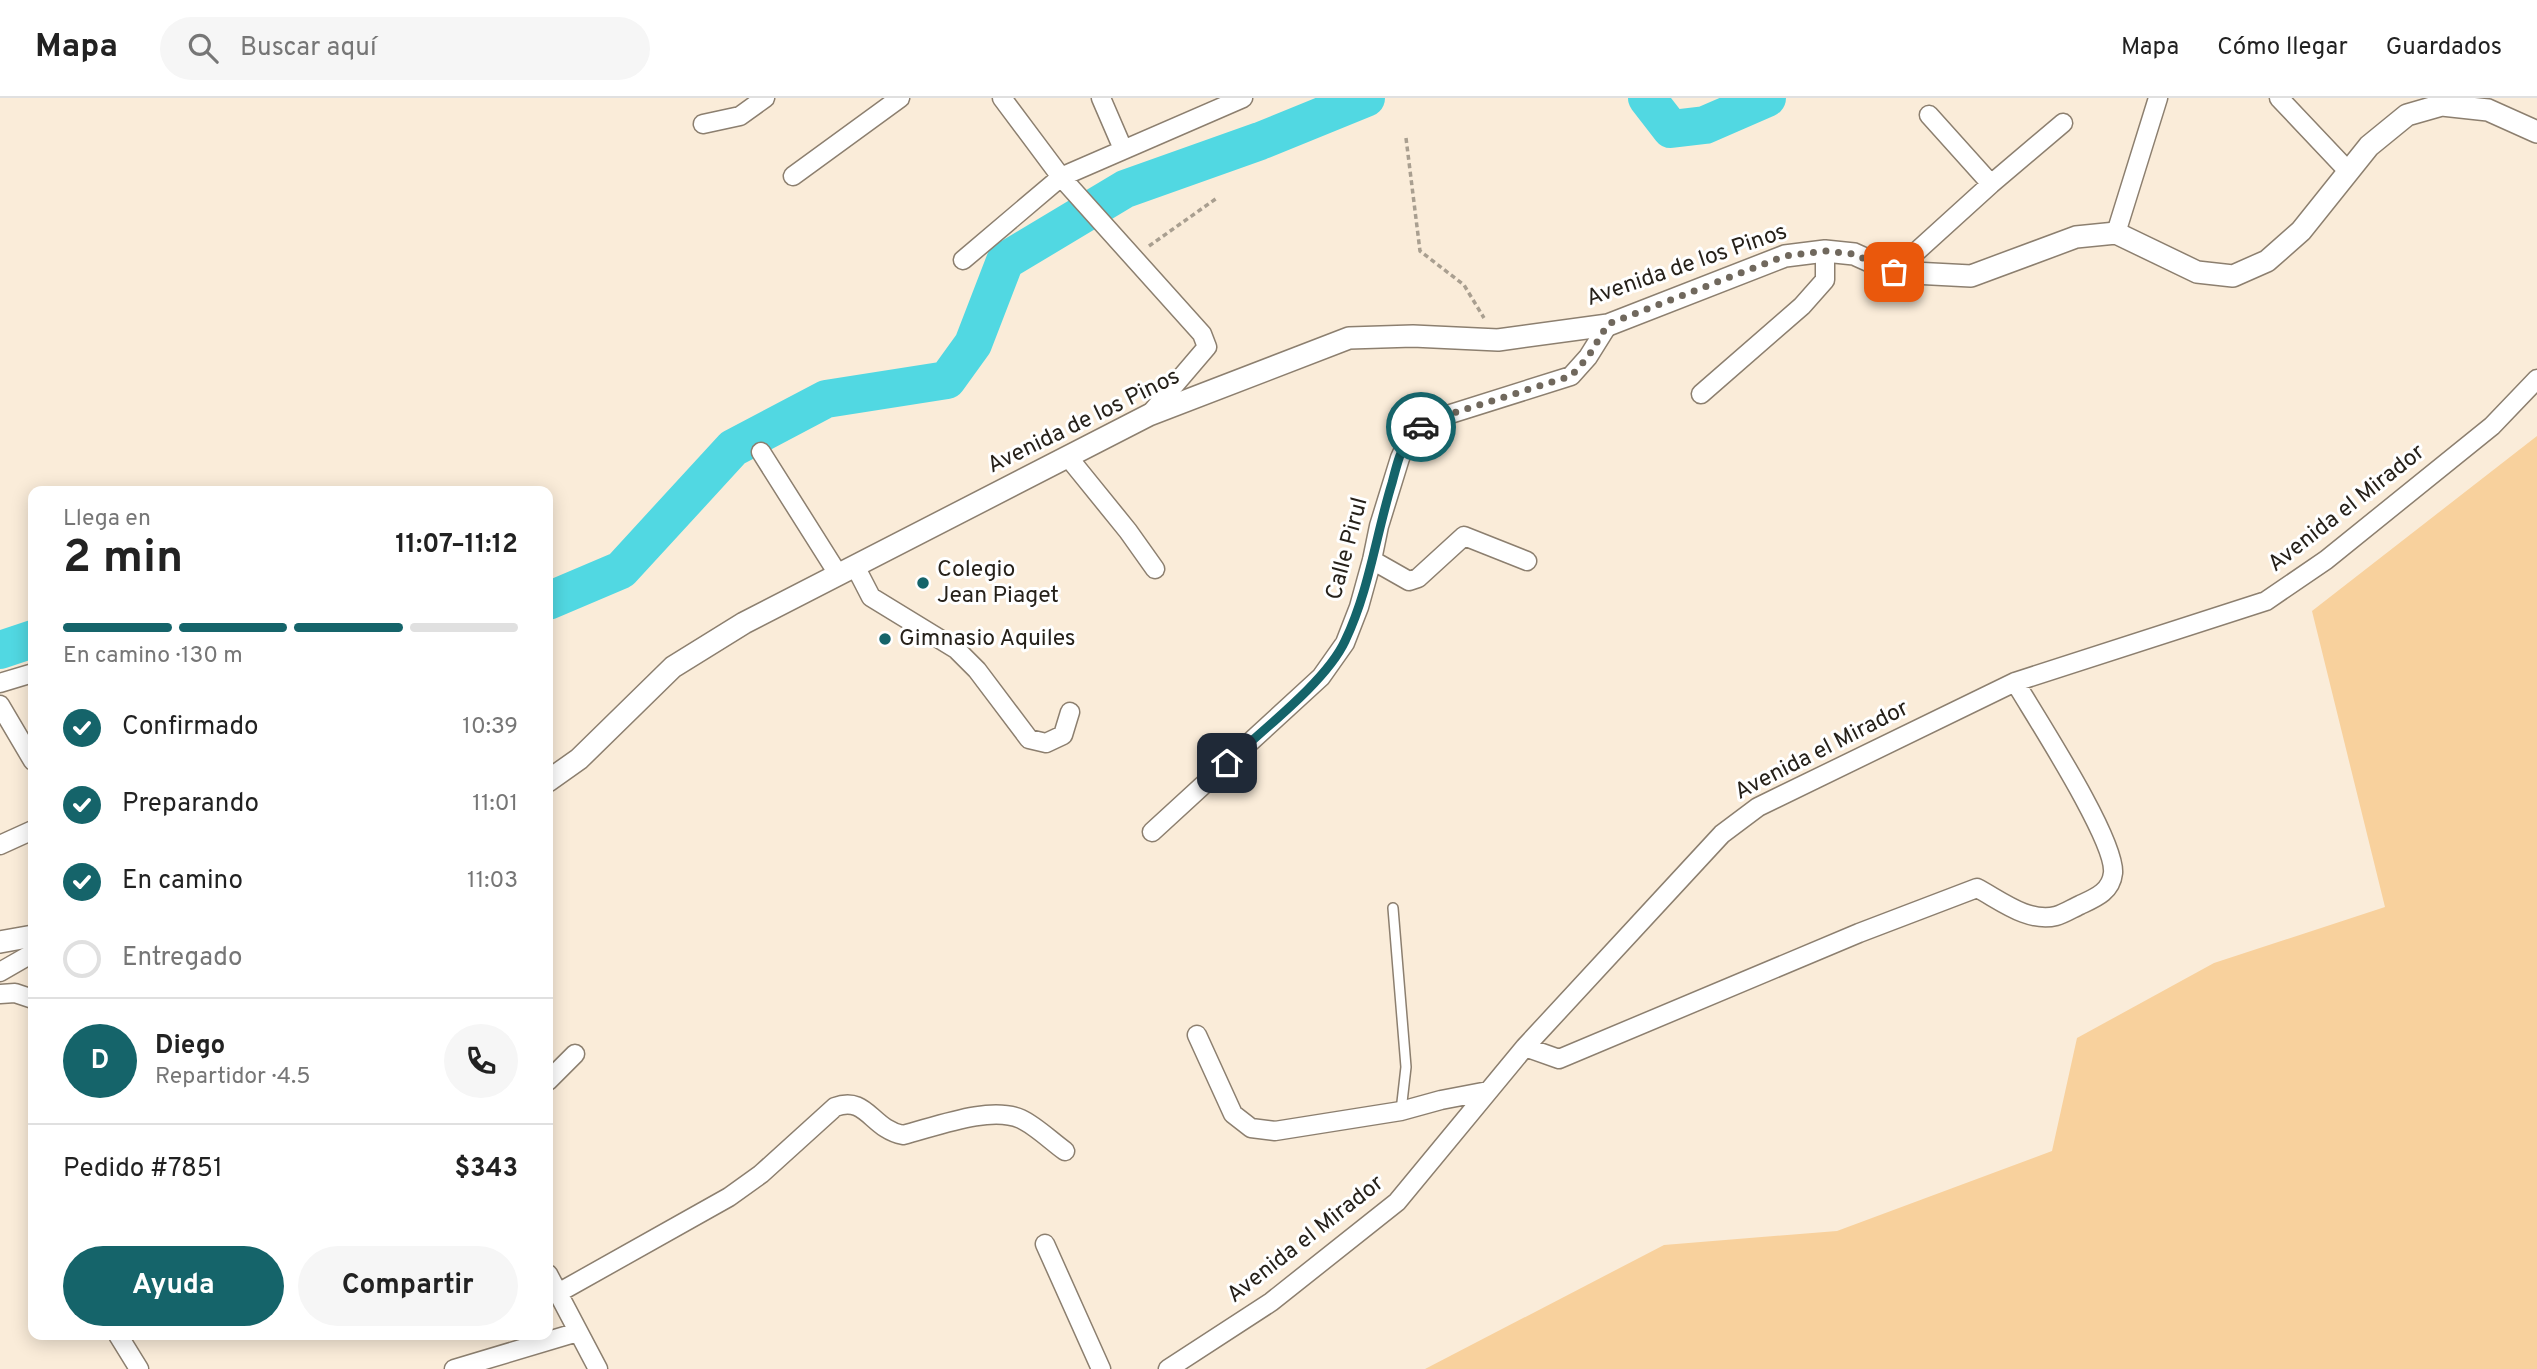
<!DOCTYPE html>
<html lang="es">
<head>
<meta charset="utf-8">
<style>
  :root { --surface:#fff; --page:#f6f6f6; --text:#222; --muted:#767676; --line:#e0e0e0; --accent:#15646a }
  body { margin:0; font-family:Overpass,sans-serif; background:var(--page); color:var(--text); height:100vh; display:flex; flex-direction:column; font-size:26px; white-space:nowrap }
  * { box-sizing:border-box; margin:0 }
  p { font-size:23px; color:var(--muted) }
  .icon { flex:none; width:38px; height:38px; fill:none; stroke:currentColor; stroke-width:2; stroke-linecap:round; stroke-linejoin:round }
  .map { position:relative; flex:1; overflow:hidden }
  .sheet { position:absolute; left:28px; top:388px; width:525px; height:854px; display:flex; flex-direction:column; background:var(--surface); border-radius:14px; box-shadow:0 4px 18px #0003 }
  .sheet>* { flex:none }
  .pin { position:absolute; display:grid; place-items:center; width:60px; height:60px; color:#fff; margin:-30px; border-radius:14px; box-shadow:0 4px 10px #0006 }
  .courier { position:absolute; display:grid; place-items:center; width:70px; height:70px; margin:-35px; border:5px solid #15646a; border-radius:50%; background:#fff; color:#222; box-shadow:0 2px 9px #0007 }
  .summary em { font-style:normal; font-weight:700 }
  .summary div { display:flex; flex-direction:column-reverse }
  .summary { display:flex; align-items:center; justify-content:space-between; height:119px; padding:0 35px }
  h1 { font-size:46px; font-weight:700; line-height:52px }
  .bar { display:grid; grid-template-columns:repeat(4,1fr); gap:10px 7px; align-content:center; height:84px; padding:0 35px }
  .bar i { height:9px; border-radius:5px; background:var(--line) }
  .bar .on { background:var(--accent) }
  .bar p { grid-column:span 4 }
  .line { display:flex; align-items:center; gap:18px; padding:0 35px; border-top:2px solid var(--line) }
  .line div { flex:1 }
  .round { display:grid; place-items:center; flex:none; width:74px; height:74px; border-radius:37px; background:var(--page) }
  ol { padding:0 35px; list-style:none }
  li { display:flex; align-items:center; gap:21px; height:77px }
  li p { margin-inline-start:auto }
  li .icon { padding:7px; border-radius:50%; background:var(--accent); color:#fff; stroke-width:4 }
  li:last-child { color:var(--muted) }
  li i { width:38px; height:38px; border:4px solid var(--line); border-radius:50% }
  .cta { display:flex; gap:14px; margin-top:auto; padding:14px 35px }
  .cta a { flex:1; height:80px; border-radius:42px; background:var(--accent); color:#fff; font-size:28px; font-weight:700; line-height:80px; text-align:center }
  .cta a+a { background:var(--page); color:var(--text) }
  header { display:flex; align-items:center; gap:42px; box-sizing:border-box; height:98px; padding:0 35px; background:var(--surface); border-bottom:2px solid var(--line) }
  header strong { font-size:33px }
  nav { display:flex; gap:38px; margin-inline-start:auto; font-size:24px }
  .search { width:490px; height:63px; background:var(--page); display:flex; align-items:center; gap:18px; box-sizing:border-box; padding:0 24px; border-radius:38px; color:var(--muted); font-size:26px }
  .map>svg:first-child { display:block }
  .green { fill:#f8d19d }
  .lines { fill:none; stroke-linecap:round; stroke-linejoin:round }
  .river { stroke:#51d8e2; stroke-width:38 }
  .service-casing { stroke:#8c7f6f; stroke-width:12 }
  .minor-casing { stroke:#8c7f6f; stroke-width:21 }
  .tertiary-casing { stroke:#8c7f6f; stroke-width:24 }
  .path { stroke:#a99f90; stroke-width:3.5; stroke-dasharray:5 3.5; stroke-linecap:butt }
  .service { stroke:#fff; stroke-width:9 }
  .minor { stroke:#fff; stroke-width:18 }
  .tertiary { stroke:#fff; stroke-width:21 }
  .done { stroke:#70685d; stroke-width:7; stroke-dasharray:0 12.6 }
  .route { stroke:#15646a; stroke-width:9 }
  .poi-dot { fill:#15646a; stroke:#fff; stroke-width:2.5 }
  .labels { text-anchor:middle; dominant-baseline:central; stroke-width:6; stroke-linejoin:round; paint-order:stroke }
  .street-label { font-size:23px; fill:#26211a; stroke:#fff }
  .poi-label { font-size:23px; fill:#26211a; stroke:#fff; text-anchor:start }
</style>
</head>
<body>
<header>
<strong>Mapa</strong>
<div class="search"><svg class="icon" aria-label="search" viewBox="0 0 24 24"><circle cx="10" cy="10" r="6"/><path d="M15 15l6 6"/></svg>Buscar aquí</div>
<nav><a>Mapa</a><a>Cómo llegar</a><a>Guardados</a></nav>
</header>
<div class="map">
<svg width="2537" height="1271" viewBox="0 0 2537 1271">
  <rect width="100%" height="100%" fill="#faecd9"/>
  <path class="green" d="M2537 338V1271H1425L1664 1147 1837 1133 2052 1053 2077 940 2214 865 2385 809 2312 513Z"/>
  <g class="lines">
    <path class="river" d="M1647 0 1671 31 1705 27 1767 0
      M548 503 621 472 733 350 826 301 947 282 973 246 1005 163 1125 91 1260 43 1366 0
      M0 552 33 541"/>
    <g class="service-casing">
      <path id="service" d="M1393 810 1406 969 1401 1013"/>
    </g>
    <g class="minor-casing">
      <path id="minor" d="M1002 0 1061 79 1202 236 1207 249 1149 317
        M1101 0 1123 51
        M2279 0 2349 74
        M1929 17 1991 86
        M703 26 740 18 765 0
        M793 78 900 0
        M2116 135 2158 0
        M963 162 1061 79 1243 0
        M1894 174 1991 86 2063 25
        M1701 296 1802 208 1825 182V153
        M761 354 838 476
        M1068 359 1128 433 1155 471
        M1372 462 1409 483 1418 480 1464 438 1527 463
        M855 468 871 499 956 551 977 572 1029 641 1046 645 1063 637 1070 614
        M0 585 33 575
        M0 607 33 663
        M1152 734 1321 579 1345 545 1359 509 1372 462 1379 428 1400 360 1409 340 1424 327 1444 318 1571 278 1588 259 1608 227
        M0 747 33 732
        M0 874 33 855
        M0 896 15 895 33 901
        M1197 937 1233 1016 1251 1030 1275 1033 1401 1013 1441 1002 1488 993
        M1525 949 1559 961 1859 835 1977 790C2000 802 2028 825 2056 818 2064 816 2073 810 2080 807 2095 800 2111 794 2113 775 2116 742 2035 618 2015 584
        M548 983 575 956
        M1045 1146 1101 1271
        M548 1176 598 1271
        M558 1195 729 1099 761 1076 835 1009C867 997 871 1031 903 1037 935 1029 990 1007 1021 1021 1036 1028 1051 1043 1065 1053
        M118 1237 139 1271
        M454 1271 578 1234
        M1168 1271 1271 1204 1397 1104 1525 949 1722 736 1758 709 2015 584 2266 503 2326 462 2492 328 2537 281"/>
    </g>
    <g class="tertiary-casing">
      <path id="tertiary" d="M548 683 579 661 673 569 744 525 1149 317 1349 240 1413 238 1498 242 1608 227 1785 158 1825 153 1854 156 1894 174 1971 178 2076 139 2116 135 2197 174 2233 178 2267 163 2301 133 2369 48 2407 17 2442 7 2488 12 2537 34
        M0 844 33 838"/>
    </g>
    <path class="path" d="M1406 40 1420 153 1464 187 1484 220
      M1149 148 1217 100"/>
    <use href="#service" class="service"/>
    <use href="#minor" class="minor"/>
    <use href="#tertiary" class="tertiary"/>
  </g>
  <g class="lines">
    <path class="done" d="M1421 329 1444 318 1571 278 1588 259 1608 226 1785 158 1825 153 1854 156 1894 174"/>
    <path class="route" d="M1227 665C1261 633 1326 584 1345 543 1369 493 1376 437 1392 385 1396 370 1400 352 1409 340 1412 336 1418 333 1421 329"/>
  </g>
  <g class="poi-dot">
    <circle cx="923" cy="485" r="7"/>
    <circle cx="885" cy="541" r="7"/>
  </g>
  <g class="labels">
    <g class="street-label">
      <text transform="translate(1687 168) rotate(-19)">Avenida de los Pinos</text>
      <text transform="translate(1084 324) rotate(-26)">Avenida de los Pinos</text>
      <text transform="translate(2347 411) rotate(-38)">Avenida el Mirador</text>
      <text transform="translate(1348 451) rotate(-75)">Calle Pirul</text>
      <text transform="translate(1822 653) rotate(-27)">Avenida el Mirador</text>
      <text transform="translate(1306 1142) rotate(-38)">Avenida el Mirador</text>
    </g>
    <g class="poi-label">
      <text x="937" y="472">Colegio<tspan x="937" dy="26">Jean Piaget</tspan></text>
      <text x="899" y="541">Gimnasio Aquiles</text>
    </g>
  </g>
</svg>
<div class="pin" style="left:1894px;top:174px;background:#ea580c"><svg class="icon" aria-label="bag" viewBox="0 0 24 24"><path d="M5 8h14l-1 12H6zM9 8a3 3 0 0 1 6 0"/></svg></div>
<div class="pin" style="left:1227px;top:665px;background:#1f2937"><svg class="icon" aria-label="home" viewBox="0 0 24 24"><path d="M3 11l9-7 9 7M6 9v11h12V9"/></svg></div>
<div class="courier" style="left:1421px;top:329px"><svg class="icon" aria-label="car" viewBox="0 0 24 24"><path d="M5 17H2v-5l4-1 3-4h7l3 4 3 1v5h-3M9 17h6M6 11h13"/><circle cx="7" cy="17" r="2"/><circle cx="17" cy="17" r="2"/></svg></div>
<section class="sheet">
<div class="summary"><div><h1>2 min</h1><p>Llega en</p></div><em>11:07–11:12</em></div>
<div class="bar"><i class="on"></i><i class="on"></i><i class="on"></i><i></i><p>En camino · 130 m</p></div>
<ol>
<li><svg class="icon" aria-label="check" viewBox="0 0 24 24"><path d="M5 12l5 5 9-10"/></svg>Confirmado<p>10:39</p></li>
<li><svg class="icon" aria-label="check" viewBox="0 0 24 24"><path d="M5 12l5 5 9-10"/></svg>Preparando<p>11:01</p></li>
<li><svg class="icon" aria-label="check" viewBox="0 0 24 24"><path d="M5 12l5 5 9-10"/></svg>En camino<p>11:03</p></li>
<li><i></i>Entregado</li>
</ol>
<div class="line" style="height:126px"><b class="round" style="background:var(--accent);color:#fff">D</b><div><b>Diego</b><p>Repartidor · 4.5</p></div><a class="round"><svg class="icon" aria-label="phone" viewBox="0 0 24 24"><path d="M5 4h4l2 5-3 2q2 4 5 5l2-3 5 2v4C11 20 4 13 5 4z"/></svg></a></div>
<div class="line" style="height:91px"><div>Pedido #7851</div><b>$343</b></div>
<div class="cta"><a>Ayuda</a><a>Compartir</a></div>
</section>
</div>
</body>
</html>
